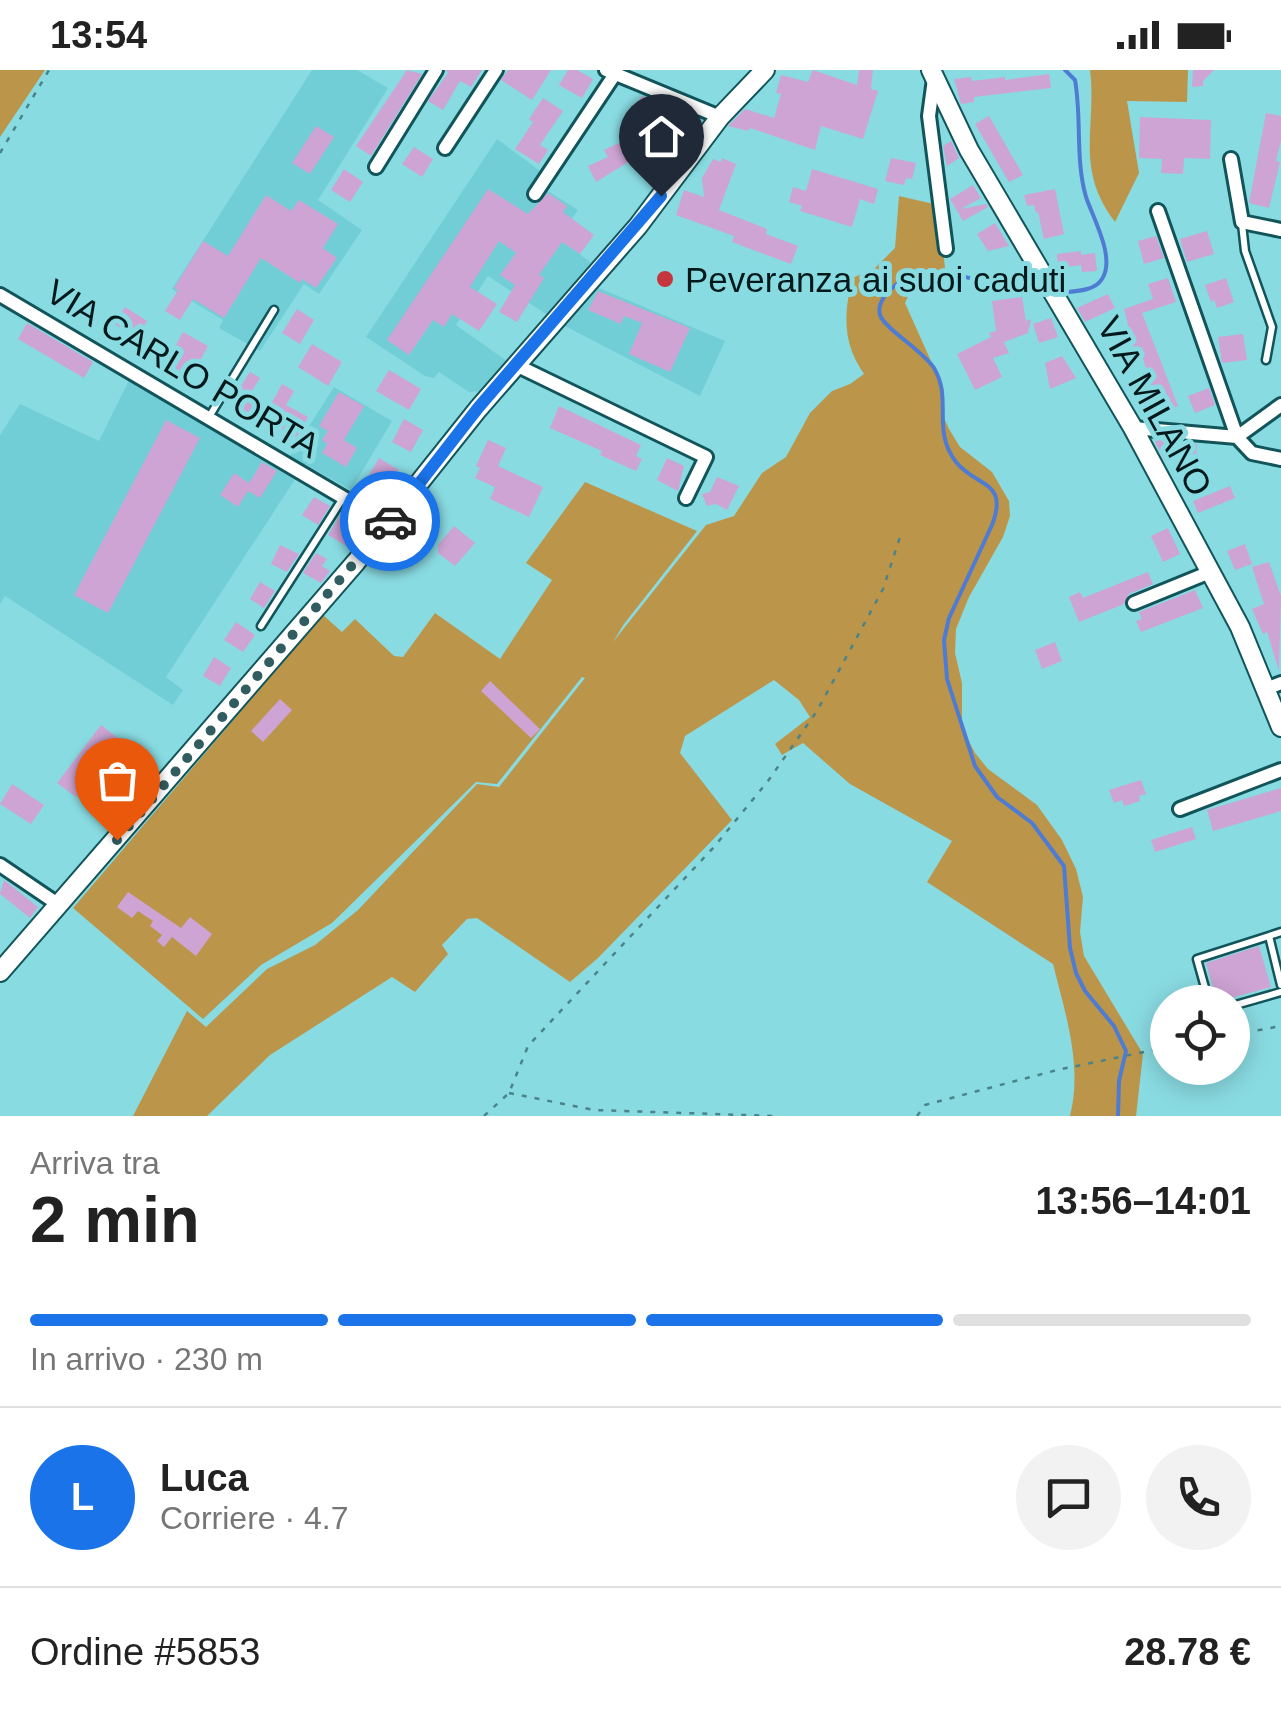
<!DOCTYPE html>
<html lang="it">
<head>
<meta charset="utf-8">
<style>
  :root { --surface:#fff; --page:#f2f2f2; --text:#222; --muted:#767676; --line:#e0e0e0; --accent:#1a73e8 }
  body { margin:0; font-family:Helvetica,sans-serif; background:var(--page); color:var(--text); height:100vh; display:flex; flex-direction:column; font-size:38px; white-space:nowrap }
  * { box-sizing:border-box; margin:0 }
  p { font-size:32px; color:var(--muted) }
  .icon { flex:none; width:55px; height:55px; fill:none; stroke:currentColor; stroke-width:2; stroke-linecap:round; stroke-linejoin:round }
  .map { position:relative; height:1046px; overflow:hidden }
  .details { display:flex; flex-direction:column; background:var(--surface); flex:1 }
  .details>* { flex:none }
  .tools { position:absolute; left:1150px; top:915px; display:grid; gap:20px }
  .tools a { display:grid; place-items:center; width:100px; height:100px; border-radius:50%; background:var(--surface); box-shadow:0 5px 25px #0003; font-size:50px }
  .pin { position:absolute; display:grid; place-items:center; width:85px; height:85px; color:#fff; margin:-102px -42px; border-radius:50% 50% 50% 0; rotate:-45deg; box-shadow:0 0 10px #0007 }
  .pin .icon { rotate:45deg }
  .courier { position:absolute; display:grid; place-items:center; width:100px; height:100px; margin:-50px; border:8px solid #1a73e8; border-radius:50%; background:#fff; color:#222; box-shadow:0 2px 12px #0007 }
  .overview em { font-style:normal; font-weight:700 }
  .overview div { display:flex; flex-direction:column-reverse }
  .overview { display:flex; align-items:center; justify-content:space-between; height:170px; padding:0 30px }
  h1 { font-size:65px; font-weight:700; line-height:75px }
  .bar { display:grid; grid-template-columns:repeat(4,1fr); gap:15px 10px; align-content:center; height:120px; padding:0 30px }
  .bar i { height:12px; border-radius:8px; background:var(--line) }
  .bar .active { background:var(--accent) }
  .bar p { grid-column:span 4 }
  .line { display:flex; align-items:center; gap:25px; padding:0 30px; border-top:2px solid var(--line) }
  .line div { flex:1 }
  .round { display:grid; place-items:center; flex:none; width:105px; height:105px; border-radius:52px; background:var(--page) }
  .status { display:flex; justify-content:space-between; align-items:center; height:70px; padding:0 50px; background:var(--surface); direction:ltr }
  .status svg { height:28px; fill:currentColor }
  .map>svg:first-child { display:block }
  .built { fill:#72ced6 }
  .green { fill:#bb954a }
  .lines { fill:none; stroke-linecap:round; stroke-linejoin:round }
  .stream { stroke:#4f7cd3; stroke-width:4 }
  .building { fill:#cda4d3 }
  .lane-casing { stroke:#11555a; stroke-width:11 }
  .street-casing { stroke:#11555a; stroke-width:18 }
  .secondary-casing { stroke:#11555a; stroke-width:22 }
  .path { stroke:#4b8388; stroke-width:2.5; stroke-dasharray:5 8; stroke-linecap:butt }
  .lane { stroke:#fff; stroke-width:6 }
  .street { stroke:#fff; stroke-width:12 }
  .secondary { stroke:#fff; stroke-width:18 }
  .done { stroke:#315d61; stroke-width:10; stroke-dasharray:0 18 }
  .route { stroke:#1a73e8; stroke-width:12 }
  .poi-dot { fill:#c5353e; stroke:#89dbe2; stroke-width:4 }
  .labels { text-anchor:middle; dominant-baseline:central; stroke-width:10; stroke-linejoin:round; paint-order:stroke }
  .poi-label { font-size:35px; fill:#01191b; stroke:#89dbe2; text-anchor:start }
  .street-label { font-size:35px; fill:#01191b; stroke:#89dbe2 }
</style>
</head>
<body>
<div class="status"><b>13:54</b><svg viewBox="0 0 49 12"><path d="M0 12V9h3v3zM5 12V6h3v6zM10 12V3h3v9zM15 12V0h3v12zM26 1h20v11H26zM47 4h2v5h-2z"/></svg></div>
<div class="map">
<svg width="1281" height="1046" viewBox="0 0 1281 1046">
  <rect width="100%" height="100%" fill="#89dbe2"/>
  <path class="built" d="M312 0H357L388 18 318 130 362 160 319 224 304 214 260 281 219 258 223 250 172 219Z
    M497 69 543 103 535 113 578 140 558 168 593 194 580 210 725 271 700 326 561 254 488 206 456 255 507 291 481 321 469 322 439 302 434 308 425 306 366 267Z
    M130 308 283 397 334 317 392 351 351 420 305 394 166 607 183 620 173 635 5 526 0 534V365L20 334 99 371Z"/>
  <path class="green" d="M0 0H45L0 67Z
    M1090 0H1188L1187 32 1127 31 1139 103 1115 152C1074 98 1097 58 1090 0Z
    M899 126 938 135 947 216 912 218 905 233 944 320V348L949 359 960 377 992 402 1009 431 1010 446 1003 467 969 527 956 559 955 583 962 613V658L975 683 988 699 1037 735 1062 770 1076 799 1083 827 1080 862 1084 886 1143 984 1136 1046H1070C1083 995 1065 943 1053 894L927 812 952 771 850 714 803 673 782 685 775 674 810 647 799 630 774 610 685 666 680 683 732 750 598 888 570 912 477 848 467 849 442 875 448 884 415 922 392 907 270 985 207 1046H133L187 941 206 957 267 899 315 875 358 840 477 714 499 717 585 608 582 607 497 714 476 712 332 853 261 895 203 949 73 838 323 545 342 562 355 549 394 586 403 587 435 543 500 589 552 510 526 493 585 412 697 461 624 554 613 572 706 455 734 446 762 403 786 387 810 343 832 321 850 314 864 304C842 272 844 245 852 208L874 199 895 178Z"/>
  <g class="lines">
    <path class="stream" d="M1059 223C1073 221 1094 222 1102 209 1116 188 1093 148 1086 127 1075 89 1082 49 1075 10L1065 0
      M1045 224C1025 220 1005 216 985 212 950 203 916 191 886 224 881 231 878 237 880 245 885 259 922 280 934 298 953 330 931 359 956 392 977 418 1009 410 992 455L949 548 944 570 947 609 975 696 997 727 1032 753 1064 796 1070 878 1076 903 1085 921 1114 956 1126 981 1119 1011 1118 1046"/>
  </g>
  <path class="building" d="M407 0 422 4 371 86 356 76Z
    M446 0H482L471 17 460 11 443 40 428 31 448 3Z
    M508 0H551L532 30 501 10Z
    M568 0H577L593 9 582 28 559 15Z
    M813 0 857 15 859 0H873L871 19 878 21 863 69 821 56 815 80 750 58 748 61 728 56 745 39 774 48 781 24 776 23 781 5 808 12Z
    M1193 0H1214L1203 11V16L1192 17Z
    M1049 4 1051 18 974 27V32L961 34 954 9 971 7 972 11 1005 7V10Z
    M642 26 696 52 685 70 675 64 679 57 638 32Z
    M543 28 563 41 540 75 548 80 539 94 515 79 533 52 529 49Z
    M1266 43 1281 46V71L1276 91 1280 92 1269 138 1249 133Z
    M989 46 1023 105 1009 112 975 54Z
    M1140 47 1211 50 1210 89 1184 88 1183 104 1161 103 1162 89 1139 88Z
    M316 56 334 67 310 104 292 93Z
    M951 71 959 88 947 96 943 76Z
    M621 72 630 91 596 112 588 96 608 87 604 80Z
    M414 77 433 89 422 107 402 94Z
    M722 88 736 94 719 140 767 159 766 164 798 176 791 194 732 172 734 166 676 145 684 120 704 127 702 108 713 89 721 92Z
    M891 88 916 93 912 109 906 108 904 115 885 111Z
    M344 99 363 112 350 132 331 120Z
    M812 99 878 119 874 134 860 129 852 157 800 141 802 136 789 132 793 117 806 121Z
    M973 115 981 128 961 139 986 134 988 137 963 151 950 129Z
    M488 119 528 144 548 123 567 136 563 142 594 165 580 184 562 172 539 205 544 208 517 252 499 242 515 215 500 205 516 183 499 171 470 217 497 234 479 261 452 244 444 257 433 250 409 285 387 270Z
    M1055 119 1064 164 1044 169 1038 142 1036 143 1034 135 1027 136 1024 125Z
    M266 125 291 141 299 130 338 154 323 178 337 188 316 218 302 209 300 213 261 188 224 248 193 229 180 250 165 241 178 220 174 218 203 171 228 186Z
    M995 153 1009 176 988 181 977 164Z
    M1207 161 1214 184 1187 192 1180 169Z
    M1156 166 1164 188 1144 194 1138 171Z
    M1081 181V185L1095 183 1097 201 1082 202 1081 195 1058 198 1057 184Z
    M1168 208 1176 232 1142 243 1178 336 1163 342 1158 330 1141 336 1132 312 1149 306 1139 278 1134 279 1124 239 1153 229 1148 214Z
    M1226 208 1234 232 1217 238 1214 230 1211 232 1205 215Z
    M598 221 690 258 670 302 629 284 642 253 624 246 621 254 588 240Z
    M1108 224 1115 238 1085 252 1077 238Z
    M1022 227 1026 251 1031 249 1028 263 1004 272 1009 283 993 288 1002 307 975 320 957 284 991 267 989 263 996 261 992 231Z
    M125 237 147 251 137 268 114 254Z
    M297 239 314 250 300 274 282 263Z
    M1051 248 1058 267 1039 273 1033 254Z
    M27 253 93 292 84 308 18 269Z
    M183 262 208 276 191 307 166 293Z
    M1243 264 1247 290 1222 293 1218 267Z
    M312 274 342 292 328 316 298 297Z
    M1062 286 1076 308 1050 319 1045 293Z
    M389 300 421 319 409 340 376 321Z
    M250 302 260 308 250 324 270 336 282 314 294 321 286 335 308 347 297 368 253 341 249 347 234 338 237 333 232 330Z
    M1209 318 1215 335 1195 343 1188 326Z
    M339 322 364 336 344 370 357 378 346 397 322 383 327 374 322 370 328 361 319 356Z
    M559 336 641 375 636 386 642 389 636 401 600 385 602 381 550 358Z
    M404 349 423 360 411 382 392 372Z
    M166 350 200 368 108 543 74 525Z
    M488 370 506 378 498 396 543 417 529 447 490 429 495 417 475 408 480 398 476 396Z
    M1159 370 1197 374 1196 386 1179 383 1165 391 1155 372Z
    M379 388 399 400 378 426 362 417Z
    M667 388 684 396 678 421 657 410Z
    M262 392 277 401 260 428 248 421 238 437 220 425 234 403 249 413Z
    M717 407 739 416 727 440 716 434 707 436 702 424 710 422Z
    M1230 416 1235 428 1198 443 1193 431Z
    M314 427 330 436 318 455 302 445Z
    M342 442 362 455 348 477 328 465Z
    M454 456 475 473 455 496 438 483V475Z
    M1168 458 1180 484 1163 492 1151 466Z
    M1245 474 1252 494 1235 500 1227 481Z
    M280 475 299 484 287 502 271 494Z
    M316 483 327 489 322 496 330 501 321 513 303 503Z
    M1269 492 1281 526 1279 601 1267 562 1263 564 1252 539 1264 534 1252 497Z
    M1148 502 1153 514 1129 524 1124 534 1079 552 1069 527 1080 522 1083 528Z
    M260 512 275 521 264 538 250 529Z
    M1195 520 1203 538 1141 562 1136 551 1142 549 1139 542Z
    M236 552 255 565 243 582 224 570Z
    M1055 572 1062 591 1042 599 1035 580Z
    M214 587 231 598 220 616 203 606Z
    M490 611 540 659 531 668 481 621Z
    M280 629 292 640 263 672 251 661Z
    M101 655 131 678 113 702 102 694 76 727 57 713Z
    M1141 710 1146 724 1139 726 1140 731 1124 736 1122 730 1114 733 1109 720Z
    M12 714 44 735 31 754 0 734Z
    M1281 718V741L1213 761 1207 740Z
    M1192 757 1196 769 1155 782 1151 770Z
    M4 810 38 837 30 848 0 824Z
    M128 822 181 858 190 847 212 864 196 886 172 867 164 877 157 871 162 865 150 856 153 851 138 841 132 848 117 837Z
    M1259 876 1271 917 1217 932 1206 893Z"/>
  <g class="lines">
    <g class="lane-casing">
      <path id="lane" d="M1242 154 1245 181 1272 257 1266 290
        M209 347 274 240
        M261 556 343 428
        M1281 862 1269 866 1281 915
        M1209 932 1197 889 1269 866
        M1232 936 1281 922"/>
    </g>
    <g class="street-casing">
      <path id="street" d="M606 0 720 47
        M934 9 929 46 946 179
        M445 78 496 0
        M1231 89 1242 152 1281 160
        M376 97 436 0
        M535 124 615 4
        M1158 141 1237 367 1252 383 1281 389
        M0 225 388 454
        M516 295 706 387 686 428
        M1133 358 1237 367
        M1237 367 1281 335
        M1134 533 1210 502
        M1266 619 1281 613
        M1180 739 1281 700
        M0 795 59 835"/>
    </g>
    <g class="secondary-casing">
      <path id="secondary" d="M931 0 969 80 1133 358 1240 557 1281 657
        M0 902 356 492 478 339 638 156 720 47 765 0"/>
    </g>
    <path class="path" d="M0 83 49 0
      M1232 965 1281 956
      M509 1023 594 1040 774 1046
      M484 1046 509 1023 528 976 714 777 768 711 817 641 883 519 900 467
      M917 1046 925 1035 1057 1000 1168 977"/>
    <use href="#lane" class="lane"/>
    <use href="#street" class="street"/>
    <use href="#secondary" class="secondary"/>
  </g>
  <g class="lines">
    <path class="done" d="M117 770 390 451"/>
    <path class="route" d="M390 451 478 338 661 126"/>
  </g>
  <circle class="poi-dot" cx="665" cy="209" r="10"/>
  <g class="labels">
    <g class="poi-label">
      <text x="685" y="209">Peveranza ai suoi caduti</text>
    </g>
    <g class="street-label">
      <text transform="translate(183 298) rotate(31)">VIA CARLO PORTA</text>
      <text transform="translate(1155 336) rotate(61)">VIA MILANO</text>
    </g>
  </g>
</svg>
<div class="tools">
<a><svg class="icon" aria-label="locate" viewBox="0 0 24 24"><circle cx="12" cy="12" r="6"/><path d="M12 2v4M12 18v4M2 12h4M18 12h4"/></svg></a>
</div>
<div class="pin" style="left:117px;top:770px;background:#ea580c"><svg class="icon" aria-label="bag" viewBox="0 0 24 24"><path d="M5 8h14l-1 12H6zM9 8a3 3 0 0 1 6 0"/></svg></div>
<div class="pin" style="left:661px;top:126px;background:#1f2937"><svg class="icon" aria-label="home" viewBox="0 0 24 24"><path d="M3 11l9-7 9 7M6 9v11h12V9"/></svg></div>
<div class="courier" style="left:390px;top:451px"><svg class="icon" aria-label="car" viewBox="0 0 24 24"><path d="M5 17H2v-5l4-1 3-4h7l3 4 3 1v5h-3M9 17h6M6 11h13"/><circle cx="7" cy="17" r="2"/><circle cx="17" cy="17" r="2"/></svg></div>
</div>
<section class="details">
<div class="overview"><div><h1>2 min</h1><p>Arriva tra</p></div><em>13:56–14:01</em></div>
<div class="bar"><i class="active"></i><i class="active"></i><i class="active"></i><i></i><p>In arrivo · 230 m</p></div>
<div class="line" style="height:180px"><b class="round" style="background:var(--accent);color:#fff">L</b><div><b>Luca</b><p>Corriere · 4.7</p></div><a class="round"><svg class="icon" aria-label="chat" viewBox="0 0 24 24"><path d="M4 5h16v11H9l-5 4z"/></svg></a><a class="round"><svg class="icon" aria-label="phone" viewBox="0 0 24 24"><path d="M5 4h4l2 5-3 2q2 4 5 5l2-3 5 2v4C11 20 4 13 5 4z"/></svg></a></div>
<div class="line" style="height:130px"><div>Ordine #5853</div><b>28.78 €</b></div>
</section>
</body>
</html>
